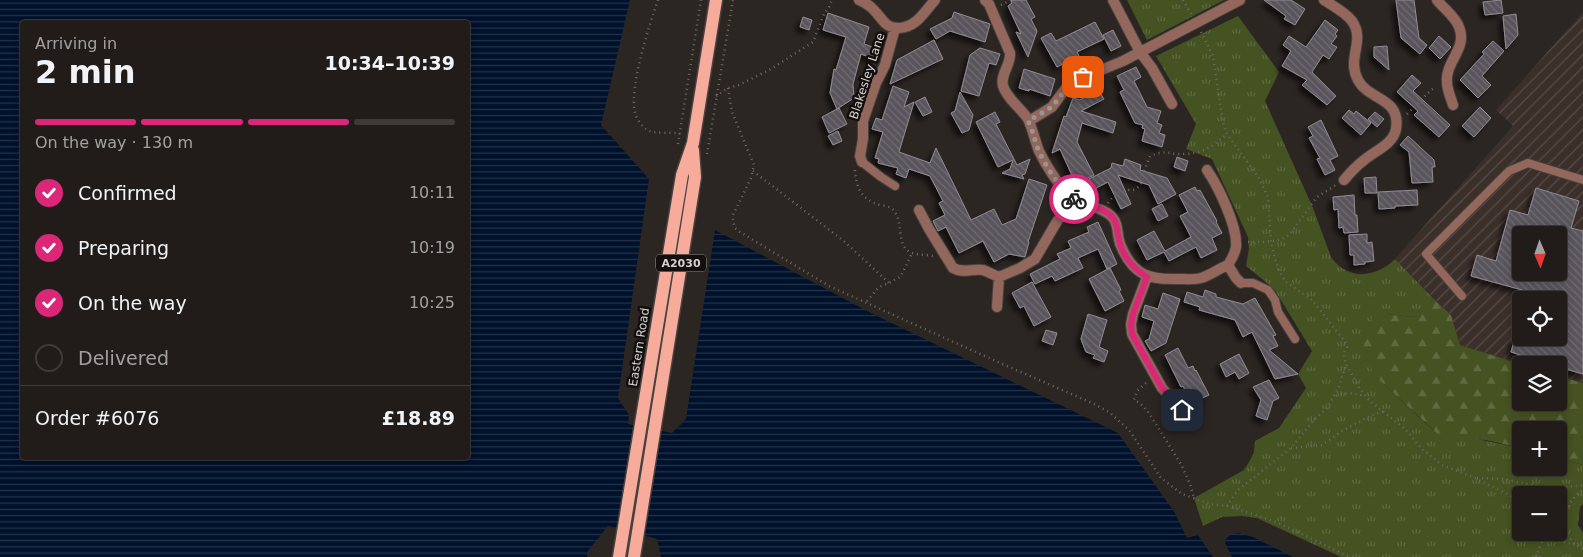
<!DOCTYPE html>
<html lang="en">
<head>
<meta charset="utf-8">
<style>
  :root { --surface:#211c1a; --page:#292523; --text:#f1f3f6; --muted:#a2a1a2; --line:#3e3a39; --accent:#db2777 }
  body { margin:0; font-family:"DejaVu Sans",sans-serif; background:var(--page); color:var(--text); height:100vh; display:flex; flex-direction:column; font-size:19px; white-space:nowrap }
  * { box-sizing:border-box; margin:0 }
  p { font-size:16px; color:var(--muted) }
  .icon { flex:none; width:28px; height:28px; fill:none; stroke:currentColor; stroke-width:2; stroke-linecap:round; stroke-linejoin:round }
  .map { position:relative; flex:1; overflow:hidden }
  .details { position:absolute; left:20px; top:20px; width:450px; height:440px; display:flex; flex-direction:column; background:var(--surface); border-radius:5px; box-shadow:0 2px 8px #0003,0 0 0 1px var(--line) }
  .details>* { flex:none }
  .needle { width:32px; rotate:178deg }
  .tools { position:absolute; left:1512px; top:226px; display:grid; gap:10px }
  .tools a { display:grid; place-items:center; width:55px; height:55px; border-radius:5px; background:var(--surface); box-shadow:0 2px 8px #0003,0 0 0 1px var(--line); font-size:25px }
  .pin { position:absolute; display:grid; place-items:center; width:42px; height:42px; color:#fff; margin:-21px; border-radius:10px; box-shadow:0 2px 8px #0006 }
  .courier { position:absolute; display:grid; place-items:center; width:50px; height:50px; margin:-25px; border:4px solid #db2777; border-radius:50%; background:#fff; color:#222; box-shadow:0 1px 6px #0007 }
  .headline em { font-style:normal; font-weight:700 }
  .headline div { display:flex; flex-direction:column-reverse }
  .headline { display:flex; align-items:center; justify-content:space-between; height:85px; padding:0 15px }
  h1 { font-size:32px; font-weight:700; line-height:38px }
  .bar { display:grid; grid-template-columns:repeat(4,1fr); gap:8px 5px; align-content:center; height:60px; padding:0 15px }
  .bar i { height:6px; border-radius:4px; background:var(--line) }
  .bar .selected { background:var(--accent) }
  .bar p { grid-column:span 4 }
  .line { display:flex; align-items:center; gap:12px; padding:0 15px; border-top:1px solid var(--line) }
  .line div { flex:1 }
  ol { padding:0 15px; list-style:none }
  li { display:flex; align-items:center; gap:15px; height:55px }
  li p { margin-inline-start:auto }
  li .icon { padding:5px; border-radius:50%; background:var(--accent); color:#fff; stroke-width:4 }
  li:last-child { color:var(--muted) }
  li i { width:28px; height:28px; border:2px solid var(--line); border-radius:50% }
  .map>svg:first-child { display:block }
  .industrial { fill:url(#industrial-furrows); fill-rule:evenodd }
  .grass { fill:url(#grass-tufts); fill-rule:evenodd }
  .forest { fill:url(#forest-firs) }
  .water { fill:url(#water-rules); fill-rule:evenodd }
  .building { fill:url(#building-back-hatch); stroke:#908c93; fill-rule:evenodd; filter:url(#shadow) }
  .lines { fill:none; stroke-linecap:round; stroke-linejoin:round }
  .lane-casing { stroke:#47413f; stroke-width:10 }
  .street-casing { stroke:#47413f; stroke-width:12 }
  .primary-casing { stroke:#47413f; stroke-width:15 }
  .path { stroke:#6f6967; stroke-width:2.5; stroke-dasharray:1 4; stroke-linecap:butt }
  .lane { stroke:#94675d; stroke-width:8 }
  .street { stroke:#94675d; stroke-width:10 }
  .primary { stroke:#f7ab9b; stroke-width:12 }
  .done { stroke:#9a9593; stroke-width:5; stroke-dasharray:0 9 }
  .route { stroke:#db2777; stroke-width:6 }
  .labels { text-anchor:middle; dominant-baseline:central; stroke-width:5; stroke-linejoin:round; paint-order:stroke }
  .shield { fill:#120f0e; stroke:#9a9795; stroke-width:1 }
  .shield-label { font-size:11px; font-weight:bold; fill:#d5d1cf }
  .street-label { font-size:12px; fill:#d5d1cf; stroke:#120f0e }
</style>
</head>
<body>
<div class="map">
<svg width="1583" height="557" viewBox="0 0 1583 557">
  <defs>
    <pattern id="industrial-furrows" width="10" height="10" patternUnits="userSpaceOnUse" patternTransform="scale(1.25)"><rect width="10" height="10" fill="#3b2f2a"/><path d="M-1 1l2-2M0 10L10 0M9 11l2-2" fill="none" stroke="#564c48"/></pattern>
    <pattern id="grass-tufts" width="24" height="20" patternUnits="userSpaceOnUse" patternTransform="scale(1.25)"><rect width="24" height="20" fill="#455221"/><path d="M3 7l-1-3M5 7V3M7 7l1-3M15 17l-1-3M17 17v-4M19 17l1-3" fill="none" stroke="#5f6a40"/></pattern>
    <pattern id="forest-firs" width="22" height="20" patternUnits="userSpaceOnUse" patternTransform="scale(1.25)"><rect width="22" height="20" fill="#455221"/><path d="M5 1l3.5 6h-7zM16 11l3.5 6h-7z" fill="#5f6a40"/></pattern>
    <pattern id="water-rules" width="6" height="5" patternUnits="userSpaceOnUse" patternTransform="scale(1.25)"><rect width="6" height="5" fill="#00112b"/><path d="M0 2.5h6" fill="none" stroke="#243349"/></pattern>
    <pattern id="building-back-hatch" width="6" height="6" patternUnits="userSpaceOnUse" patternTransform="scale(1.25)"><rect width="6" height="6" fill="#59555b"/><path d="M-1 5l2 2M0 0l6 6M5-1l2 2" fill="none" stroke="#706c72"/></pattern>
    <filter id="shadow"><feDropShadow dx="-4.5" dy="4.5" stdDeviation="2.5" flood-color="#0009"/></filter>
  </defs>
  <rect width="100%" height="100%" fill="#2c2623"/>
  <path class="industrial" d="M1583 12V383L1559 376V365H1524L1460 345 1451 315 1395 259 1513 126 1496 110ZM1521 235H1559V272H1521ZM1521 300H1559V338H1521Z"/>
  <path class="grass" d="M1127 0H1224L1147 40Z
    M1238 16 1279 72 1265 101 1313 208 1331 257C1348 281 1376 278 1395 259L1433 298 1420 315 1412 317 1387 314 1377 378 1433 430 1521 448V468H1559V458L1583 465V504L1580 507 1578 525 1583 533V557H1341L1257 518 1242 516 1222 517 1203 526 1194 498 1244 470 1249 462 1254 452 1255 441 1279 428 1306 388 1298 374 1312 351 1276 292 1267 283 1246 266 1249 248 1248 237 1212 159 1186 149 1196 124 1156 56ZM1521 495H1559V532H1521Z"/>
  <path class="forest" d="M1433 298 1451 315 1460 345 1524 365H1521V402H1559V376L1583 383V465L1559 458V430H1521V448L1486 440 1447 438 1440 436 1377 378 1370 368 1358 339 1366 331 1372 317 1379 314H1387L1412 317 1419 315Z"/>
  <path class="water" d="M0 0H630L601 125 649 179 618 398 629 415 628 424 672 433 686 419 715 230 871 313 1118 433 1175 513 1187 538 1198 535 1213 557H661L657 539 608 526 588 551 587 557H0ZM22 22H468V458H22Z
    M1239 533 1253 537 1293 557H1232L1225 543 1226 539 1231 534Z"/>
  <path class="building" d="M1011 0H1026L1035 17 1031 19 1037 31 1028 57 1016 32 1021 34 1008 6 1012 3Z
    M1264 0H1291L1305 9 1295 25 1284 19 1286 16Z
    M1396 0H1414L1419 38 1427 45 1420 54 1401 38Z
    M1501 0 1503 13 1485 15 1483 2Z
    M954 12 990 24 985 42 950 31 936 39 930 29 952 18Z
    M828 13 869 27 864 44 878 49 874 59 861 54 853 84 854 98 837 109 830 93 834 69 836 70 846 37 823 30Z
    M1516 14 1518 35 1506 49 1503 16Z
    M803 17 812 20 809 30 800 27Z
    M1325 20 1338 30 1335 34 1337 36 1331 44 1337 47 1329 59 1323 55 1312 72 1336 96 1327 105 1302 85 1307 80 1282 66 1291 51 1283 45 1289 36 1306 47Z
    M1095 22 1104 39 1077 52 1079 56 1057 67 1041 38 1051 33 1056 41Z
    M1113 30 1121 46 1111 51 1103 35Z
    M1439 36 1451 47 1440 59 1429 48Z
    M934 40 943 59 890 84 897 60Z
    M1493 41 1504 51 1482 76 1491 85 1478 98 1460 80 1484 54 1482 52Z
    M1387 46 1389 70 1374 57V47Z
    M980 48 1000 54 996 65 989 63 979 96 961 91 970 55Z
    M1136 67 1141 77 1134 81 1147 107 1161 111 1157 123 1162 125 1159 133 1165 135 1162 147 1142 141 1145 129 1142 128 1143 125 1135 123 1120 92 1124 90 1117 76Z
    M1024 69 1055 79 1050 96 1029 89V91L1019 88Z
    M1412 75 1421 83 1413 91 1450 125 1439 137 1414 115 1418 111 1397 92Z
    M893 86 909 92 904 107 914 102 899 152 930 163 936 148 971 220 994 209 1002 225 1016 219 1029 179 1047 185 1028 242H1029L1025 257 1009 254 994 262 983 241 959 253 946 227 938 231 933 221 945 215 939 203 943 201 930 176 909 169 906 178 896 174 898 168 878 163 879 159 875 158 883 132 872 129 876 118 882 120Z
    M1098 89 1104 99 1081 111 1116 122 1113 133 1082 123 1077 142 1094 175 1076 184 1060 149 1052 153 1064 116 1066 117 1073 98 1080 100Z
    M960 92 973 115 969 130 962 133 951 113 955 111Z
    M925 97 932 112 923 116 915 102Z
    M1480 107 1491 118 1474 137 1462 126Z
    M839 108 847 124 829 133 822 117Z
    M1349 110 1354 114 1356 111 1371 123 1361 135 1342 118Z
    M995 112 1000 122 996 124 1017 165 1030 159 1025 174 1022 175 1024 179 1002 173 1010 169 1013 160 998 167 976 122Z
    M1375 112 1384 119 1377 127 1368 119Z
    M1321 120 1338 156 1330 160 1335 170 1325 175 1317 159 1320 158 1309 138 1313 136 1308 127Z
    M838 131 842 141 833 145 828 136Z
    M1408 136 1434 160 1435 167H1432L1433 182 1412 183 1409 152 1400 145Z
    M1177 157 1188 161 1185 171 1174 167Z
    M1125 159 1141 165 1140 170 1167 178 1176 194 1158 204 1149 185 1118 175 1131 204 1121 209 1108 182 1094 189 1089 179 1111 168 1112 163 1123 166Z
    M1376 177 1377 193H1365L1364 178Z
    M1195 187 1197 191 1200 190 1217 221 1216 222 1222 233 1212 238 1217 250 1201 258 1196 247 1169 261 1164 252 1147 260 1137 240 1154 231 1165 251 1191 237 1180 216 1188 212 1179 195Z
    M1536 188 1579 201 1571 228 1583 231V374L1559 367V365H1553L1511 352 1515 338H1559V300L1471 276 1477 255 1496 261 1510 210 1528 215ZM1521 235H1559V272H1521Z
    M1417 190 1418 205 1395 206V208L1379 209 1378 192Z
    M1354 195 1355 215H1357L1358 232 1344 233 1343 227 1339 228 1338 209 1334 210 1333 197Z
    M1162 204 1168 216 1158 221 1152 209Z
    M1098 222 1117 264 1107 269 1098 249 1078 258 1083 268 1055 281 1052 276 1035 284 1030 274 1060 259 1057 254 1071 248 1068 241 1089 232 1087 227Z
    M1367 234V243L1372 242 1374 261 1365 262V264L1354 265V255H1350L1349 235Z
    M1110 268 1121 290 1119 291 1124 301 1105 311 1089 279Z
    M1032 282 1051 317 1034 326 1024 306 1020 308 1012 293Z
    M1205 290 1216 294V297L1243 304 1255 298 1276 335 1273 336 1278 346 1269 350 1298 374 1275 379 1252 332 1243 337 1235 320 1199 310 1200 307 1184 302 1187 292 1203 297Z
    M1163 293 1180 299 1166 343 1151 351 1145 341 1149 339 1154 321 1142 317 1145 305 1158 309Z
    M1088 314 1107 320 1099 347 1108 351 1104 362 1093 358 1095 355 1086 352 1081 339Z
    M1046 330 1057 333 1053 345 1042 341Z
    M1178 348 1188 368 1193 366 1195 371 1196 370 1209 395 1198 400 1197 397 1190 400 1183 386 1181 387 1165 355Z
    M1239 354 1249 373 1239 379 1235 372 1226 377 1220 364Z
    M1269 380 1279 398 1273 401 1267 420 1256 416 1261 400 1253 387Z"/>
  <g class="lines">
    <g class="lane-casing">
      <path id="lane" d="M862 162 881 177 895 186
        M1241 283H1253L1268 290 1275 300 1278 312 1295 339
        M1462 296 1426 254 1509 171 1528 163 1583 180"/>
    </g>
    <g class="street-casing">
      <path id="street" d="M859 0C873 6 875 12 885 23 889 27 894 28 899 28 917 27 924 12 935 0
        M985 0 989 4 1010 53C1011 65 1000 74 1003 86 1007 99 1021 108 1028 119 1033 130 1035 141 1039 151 1046 166 1058 184 1069 195 1080 206 1098 205 1110 215 1120 223 1116 236 1121 246 1133 275 1149 280 1178 279 1185 279 1194 280 1201 278 1209 276 1218 269 1228 265 1231 260 1235 254 1236 247 1238 227 1218 186 1207 170
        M1113 0 1140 52 1152 68 1172 104
        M1324 0C1333 6 1345 12 1352 21 1366 41 1346 58 1358 80 1369 101 1401 97 1396 129 1393 145 1374 151 1363 161 1356 166 1350 173 1344 180
        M1437 0C1444 9 1455 16 1459 27 1468 48 1445 62 1447 82 1447 90 1451 98 1453 105
        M1029 121 1052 107 1066 88 1075 81 1123 61 1240 0
        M862 162 860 156 863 139V121L876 83 885 65 895 28
        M919 210 929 229 953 268C964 274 972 268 983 270 989 272 993 275 999 277L1020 268 1035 259 1056 223 1073 198
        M1228 265 1236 278 1241 283
        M1147 277 1133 314 1131 324 1132 334 1162 388 1182 410
        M997 307 999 277"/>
    </g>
    <g class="primary-casing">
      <path id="primary" d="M619 557 682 175 693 143 716 0
        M634 557 695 177 693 150"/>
    </g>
    <path class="path" d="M658 0C649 26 629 87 635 113 636 117 642 127 646 129 653 135 670 131 680 134
      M1183 0 1191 14
      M1001 5 1011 0
      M1201 32 1213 56 1223 123 1227 134 1258 177 1268 197 1271 241 1275 259 1280 272 1286 282 1312 300 1346 343 1347 347 1343 354 1346 364 1360 389 1370 401 1405 429 1423 450 1442 465 1475 478 1521 501
      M728 88 732 112 754 165 751 178 733 215V221L735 228 740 232 829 286 998 362 1092 403 1109 412 1129 430 1161 478 1182 494 1210 504 1227 506 1253 514 1276 522 1298 532 1345 555 1352 557
      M716 96 728 88 739 85 771 69 813 42 824 14 829 7 832 0
      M1407 114 1431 90 1436 87
      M678 144 701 0
      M707 154 733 0
      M855 170C856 188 862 200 880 205 887 206 893 207 896 214 902 224 898 242 907 250 913 256 925 254 933 256
      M753 171 845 242 889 283
      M1144 171 1150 156C1168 149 1168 155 1185 154 1204 153 1213 146 1227 134
      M1108 203C1112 198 1115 193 1122 191 1131 188 1134 194 1141 183
      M1248 242C1261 242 1278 243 1289 235L1317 197 1336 185
      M867 301 879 287 889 283 900 277 905 268 912 253
      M1146 383 1137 391 1134 400 1140 403 1149 413 1182 466 1190 484 1194 498
      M1336 396C1345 392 1355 393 1364 396
      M1291 448 1322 445 1342 431 1370 416 1384 411
      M1477 478 1504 479 1552 489 1583 485
      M1558 495 1562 488
      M1227 506 1238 490 1291 448 1315 419 1327 408 1339 387 1346 364
      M1560 528 1559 517 1574 498 1583 489
      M1560 528 1575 544 1583 549
      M1544 539 1575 544
      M1536 557 1546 532"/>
    <use href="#lane" class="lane"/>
    <use href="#street" class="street"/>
    <use href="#primary" class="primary"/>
  </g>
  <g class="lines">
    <path class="done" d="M1074 199C1059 188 1042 161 1036 144 1034 136 1032 129 1028 121L1052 107 1070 84 1083 77"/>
    <path class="route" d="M1074 199C1086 206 1104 206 1113 218 1118 224 1117 233 1119 240 1122 256 1134 269 1147 277L1133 314 1131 324 1132 334 1162 388 1182 410"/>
  </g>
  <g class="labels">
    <rect class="shield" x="656" y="254.5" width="50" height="17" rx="4"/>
    <g class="shield-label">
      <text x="681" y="263">A2030</text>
    </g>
    <g class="street-label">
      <text transform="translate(867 76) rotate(-72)">Blakesley Lane</text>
      <text transform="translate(639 347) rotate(-81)">Eastern Road</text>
    </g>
  </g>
</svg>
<div class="tools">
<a><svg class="needle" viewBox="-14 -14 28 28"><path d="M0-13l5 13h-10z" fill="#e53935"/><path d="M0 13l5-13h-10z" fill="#a2a1a2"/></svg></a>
<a><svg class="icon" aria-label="locate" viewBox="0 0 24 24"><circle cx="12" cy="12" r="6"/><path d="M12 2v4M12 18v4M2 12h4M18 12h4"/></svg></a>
<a><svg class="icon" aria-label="layers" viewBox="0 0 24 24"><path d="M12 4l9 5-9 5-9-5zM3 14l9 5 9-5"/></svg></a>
<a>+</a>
<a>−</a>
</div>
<div class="pin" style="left:1083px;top:77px;background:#ea580c"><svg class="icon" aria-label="bag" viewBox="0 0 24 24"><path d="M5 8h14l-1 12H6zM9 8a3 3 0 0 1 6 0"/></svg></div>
<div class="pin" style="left:1182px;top:410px;background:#1f2937"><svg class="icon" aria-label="home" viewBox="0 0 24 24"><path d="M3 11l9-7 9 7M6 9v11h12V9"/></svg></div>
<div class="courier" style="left:1074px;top:199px"><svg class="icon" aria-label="bike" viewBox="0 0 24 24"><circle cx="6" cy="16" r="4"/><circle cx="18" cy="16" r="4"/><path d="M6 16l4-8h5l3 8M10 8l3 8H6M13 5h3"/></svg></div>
<section class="details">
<div class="headline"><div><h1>2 min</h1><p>Arriving in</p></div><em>10:34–10:39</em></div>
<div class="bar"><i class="selected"></i><i class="selected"></i><i class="selected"></i><i></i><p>On the way · 130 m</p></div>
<ol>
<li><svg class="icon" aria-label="check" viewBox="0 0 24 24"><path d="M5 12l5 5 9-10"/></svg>Confirmed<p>10:11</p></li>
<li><svg class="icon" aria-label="check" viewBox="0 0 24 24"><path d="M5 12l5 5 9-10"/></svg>Preparing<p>10:19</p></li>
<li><svg class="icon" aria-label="check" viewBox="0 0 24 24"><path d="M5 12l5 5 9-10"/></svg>On the way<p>10:25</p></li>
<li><i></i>Delivered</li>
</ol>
<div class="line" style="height:65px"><div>Order #6076</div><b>£18.89</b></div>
</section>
</div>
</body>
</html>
